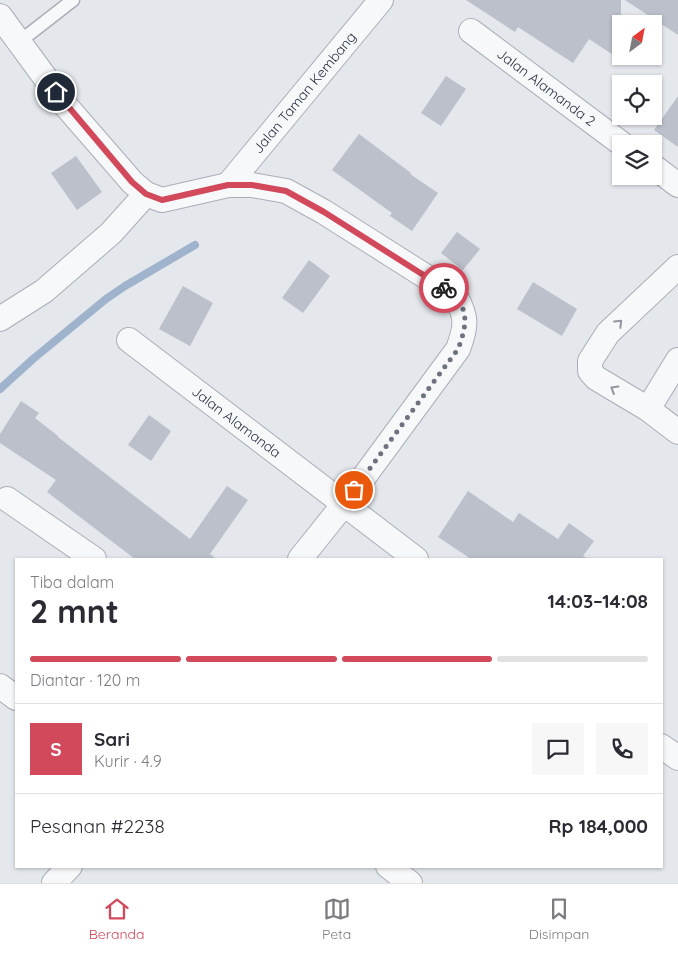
<!DOCTYPE html>
<html lang="id">
<head>
<meta charset="utf-8">
<style>
  :root { --surface:#fff; --page:#f7f7f7; --text:#2b2b33; --muted:#7c7c81; --line:#e1e1e2; --accent:#d1495b }
  body { margin:0; font-family:Quicksand,sans-serif; background:var(--page); color:var(--text); height:100vh; display:flex; flex-direction:column; font-size:19px; white-space:nowrap }
  * { box-sizing:border-box; margin:0 }
  p { font-size:16px; color:var(--muted) }
  .icon { flex:none; width:28px; height:28px; fill:none; stroke:currentColor; stroke-width:2; stroke-linecap:round; stroke-linejoin:round }
  .map { position:relative; flex:1; overflow:hidden }
  .details { position:absolute; left:15px; top:558px; width:648px; height:310px; display:flex; flex-direction:column; background:var(--surface); border-radius:0px; box-shadow:0 1px 4px #0004 }
  .details>* { flex:none }
  .needle { width:32px; rotate:32deg }
  .controls { position:absolute; left:612px; top:15px; display:grid; gap:10px }
  .controls a { display:grid; place-items:center; width:50px; height:50px; border-radius:0px; background:var(--surface); box-shadow:0 1px 4px #0004; font-size:25px }
  .pin { position:absolute; display:grid; place-items:center; width:42px; height:42px; color:#fff; margin:-21px; border:2px solid #fff; border-radius:50%; box-shadow:0 1px 5px #0007 }
  .courier { position:absolute; display:grid; place-items:center; width:50px; height:50px; margin:-25px; border:4px solid #d1495b; border-radius:50%; background:#fff; color:#222; box-shadow:0 1px 6px #0007 }
  .head em { font-style:normal; font-weight:700 }
  .head div { display:flex; flex-direction:column-reverse }
  .head { display:flex; align-items:center; justify-content:space-between; height:85px; padding:0 15px }
  h1 { font-size:32px; font-weight:700; line-height:38px }
  .bar { display:grid; grid-template-columns:repeat(4,1fr); gap:8px 5px; align-content:center; height:60px; padding:0 15px }
  .bar i { height:6px; border-radius:4px; background:var(--line) }
  .bar .on { background:var(--accent) }
  .bar p { grid-column:span 4 }
  .line { display:flex; align-items:center; gap:12px; padding:0 15px; border-top:1px solid var(--line) }
  .line div { flex:1 }
  .round { display:grid; place-items:center; flex:none; width:52px; height:52px; border-radius:0px; background:var(--page) }
  .menu { display:flex; justify-content:space-around; align-items:center; height:70px; border-top:1px solid var(--line); background:var(--surface); font-size:14px; color:var(--muted) }
  .menu a { display:grid; justify-items:center; gap:2px }
  .menu .on { color:var(--accent) }
  .map>svg:first-child { display:block }
  .lines { fill:none; stroke-linecap:round; stroke-linejoin:round }
  .stream { stroke:#9fb4cc; stroke-width:8 }
  .building { fill:#bbc0ca }
  .service-casing { stroke:#a9aeb7; stroke-width:15 }
  .minor-casing { stroke:#a9aeb7; stroke-width:26 }
  .service { stroke:#f7f8fa; stroke-width:12 }
  .minor { stroke:#f7f8fa; stroke-width:24 }
  .oneway { stroke:#9196a0 }
  .done { stroke:#6c737f; stroke-width:5; stroke-dasharray:0 9 }
  .route { stroke:#d1495b; stroke-width:6 }
  .labels { text-anchor:middle; dominant-baseline:central; stroke-width:4.5; stroke-linejoin:round; paint-order:stroke }
  .street-label { font-size:14px; fill:#2b3445; stroke:#f4f6f9 }
</style>
</head>
<body>
<div class="map">
<svg width="678" height="883" viewBox="0 0 678 883">
  <rect width="100%" height="100%" fill="#e4e7ec"/>
  <g class="lines">
    <path class="stream" d="M0 389 33 359 106 299 125 286 195 245"/>
  </g>
  <path class="building" d="M466 0H621V60L589 39 573 63 518 27 515 32Z
    M625 0H678V35Z
    M446 76 466 89 441 126 421 113Z
    M678 96V147L654 130Z
    M359 134 411 173 410 174 438 193 412 231 390 216 392 213 332 170Z
    M76 156 102 192 77 210 51 173Z
    M457 232 480 249 463 270 441 253Z
    M309 260 330 276 303 313 282 298Z
    M533 282 577 309 562 336 517 309Z
    M183 286 213 303 190 346 159 329Z
    M21 401 39 413 35 418 58 436V437L190 539 227 486 248 500 210 554 216 559H135L47 492 56 480 0 443V434Z
    M149 415 171 431 151 461 128 445Z
    M468 491 513 522 519 513 558 539 569 523 594 541 583 556 588 559H471L438 537Z"/>
  <g class="lines">
    <g class="service-casing">
      <path id="service" d="M19 42 73 0"/>
    </g>
    <g class="minor-casing">
      <g id="minor">
        <path d="M0 16 66 106 132 182 146 194 162 200 228 185H252L286 191 324 212 455 295C467 317 467 325 458 349L344 504 300 559"/>
        <path id="s1" d="M471 31 622 144"/>
        <path d="M654 167 678 185"/>
        <path id="s2" d="M228 185 381 0"/>
        <path d="M678 267 608 333 590 361V371L596 378 648 409 678 432"/>
        <path d="M0 319 44 291 111 233 146 194"/>
        <path id="s3" d="M129 340 416 559"/>
        <path d="M648 409 678 360"/>
        <path d="M7 499 94 559"/>
        <path d="M0 686 16 698"/>
        <path d="M661 746 678 758"/>
        <path d="M388 866 410 883"/>
        <path d="M54 883 70 866"/>
      </g>
    </g>
    <use href="#service" class="service"/>
    <use href="#minor" class="minor"/>
  </g>
  <defs><path id="oneway-chevron" d="M-2-3.5L2.5 0L-2 3.5" fill="none" stroke-width="1.6" stroke-linecap="round" stroke-linejoin="round" transform="scale(1.25)"/></defs>
  <g class="oneway">
    <use href="#oneway-chevron" transform="translate(619 323) rotate(-44)"/>
    <use href="#oneway-chevron" transform="translate(614 389) rotate(-149)"/>
  </g>
  <g class="lines">
    <path class="done" d="M354 490 458 349C468 323 470 305 444 288"/>
    <path class="route" d="M56 92 132 182 146 194 162 200 228 185H252L286 191 324 212 444 288"/>
  </g>
  <g class="labels">
    <g class="street-label">
      <text stroke="none"><textPath href="#s1" startOffset="94">Jalan Alamanda 2</textPath></text>
      <text stroke="none"><textPath href="#s2" startOffset="120">Jalan Taman Kembang</textPath></text>
      <text stroke="none"><textPath href="#s3" startOffset="135">Jalan Alamanda</textPath></text>
    </g>
  </g>
</svg>
<div class="controls">
<a><svg class="needle" viewBox="-14 -14 28 28"><path d="M0-13l5 13h-10z" fill="#e53935"/><path d="M0 13l5-13h-10z" fill="#7c7c81"/></svg></a>
<a><svg class="icon" aria-label="locate" viewBox="0 0 24 24"><circle cx="12" cy="12" r="6"/><path d="M12 2v4M12 18v4M2 12h4M18 12h4"/></svg></a>
<a><svg class="icon" aria-label="layers" viewBox="0 0 24 24"><path d="M12 4l9 5-9 5-9-5zM3 14l9 5 9-5"/></svg></a>
</div>
<div class="pin" style="left:354px;top:490px;background:#ea580c"><svg class="icon" aria-label="bag" viewBox="0 0 24 24"><path d="M5 8h14l-1 12H6zM9 8a3 3 0 0 1 6 0"/></svg></div>
<div class="pin" style="left:56px;top:92px;background:#1f2937"><svg class="icon" aria-label="home" viewBox="0 0 24 24"><path d="M3 11l9-7 9 7M6 9v11h12V9"/></svg></div>
<div class="courier" style="left:444px;top:288px"><svg class="icon" aria-label="bike" viewBox="0 0 24 24"><circle cx="6" cy="16" r="4"/><circle cx="18" cy="16" r="4"/><path d="M6 16l4-8h5l3 8M10 8l3 8H6M13 5h3"/></svg></div>
<section class="details">
<div class="head"><div><h1>2 mnt</h1><p>Tiba dalam</p></div><em>14:03–14:08</em></div>
<div class="bar"><i class="on"></i><i class="on"></i><i class="on"></i><i></i><p>Diantar · 120 m</p></div>
<div class="line" style="height:90px"><b class="round" style="background:var(--accent);color:#fff">S</b><div><b>Sari</b><p>Kurir · 4.9</p></div><a class="round"><svg class="icon" aria-label="chat" viewBox="0 0 24 24"><path d="M4 5h16v11H9l-5 4z"/></svg></a><a class="round"><svg class="icon" aria-label="phone" viewBox="0 0 24 24"><path d="M5 4h4l2 5-3 2q2 4 5 5l2-3 5 2v4C11 20 4 13 5 4z"/></svg></a></div>
<div class="line" style="height:65px"><div>Pesanan #2238</div><b>Rp 184,000</b></div>
</section>
</div>
<nav class="menu">
<a class="on"><svg class="icon" aria-label="home" viewBox="0 0 24 24"><path d="M3 11l9-7 9 7M6 9v11h12V9"/></svg>Beranda</a>
<a><svg class="icon" aria-label="map" viewBox="0 0 24 24"><path d="M3 6l6-2 6 2 6-2v14l-6 2-6-2-6 2zM9 4v14M15 6v14"/></svg>Peta</a>
<a><svg class="icon" aria-label="saved" viewBox="0 0 24 24"><path d="M7 4h10v16l-5-4-5 4z"/></svg>Disimpan</a>
</nav>
</body>
</html>
